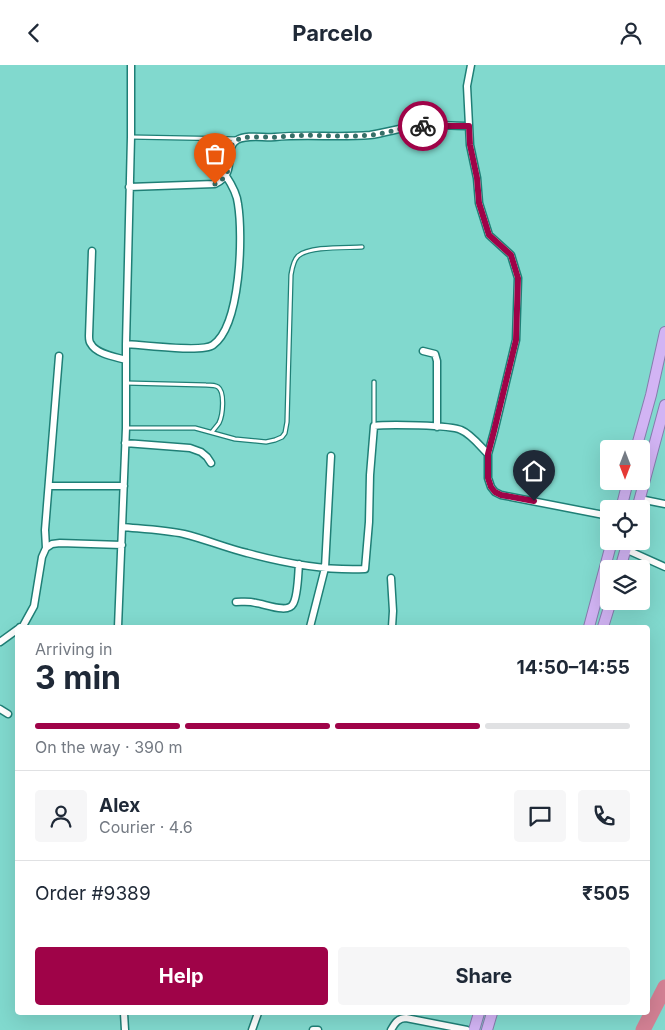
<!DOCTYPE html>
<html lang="en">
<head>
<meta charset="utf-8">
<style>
  :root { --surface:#fff; --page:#f6f6f7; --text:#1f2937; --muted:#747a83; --line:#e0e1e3; --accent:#9f0348 }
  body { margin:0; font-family:Inter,sans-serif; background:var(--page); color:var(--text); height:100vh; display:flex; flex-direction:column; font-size:19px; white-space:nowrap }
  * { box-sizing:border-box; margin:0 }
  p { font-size:16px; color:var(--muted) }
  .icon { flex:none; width:28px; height:28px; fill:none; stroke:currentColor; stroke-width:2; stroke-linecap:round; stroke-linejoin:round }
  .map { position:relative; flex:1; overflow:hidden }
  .details { position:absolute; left:15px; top:560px; width:635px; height:390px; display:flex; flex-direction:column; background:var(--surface); border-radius:5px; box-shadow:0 5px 20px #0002 }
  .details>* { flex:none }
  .needle { width:32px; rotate:180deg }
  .fabs { position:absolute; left:600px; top:375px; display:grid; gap:10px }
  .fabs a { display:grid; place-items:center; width:50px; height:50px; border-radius:5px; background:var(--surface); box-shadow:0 5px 20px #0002; font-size:25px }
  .pin { position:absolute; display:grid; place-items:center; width:42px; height:42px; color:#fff; margin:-51px -21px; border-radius:50% 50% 50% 0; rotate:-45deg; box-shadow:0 0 5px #0007 }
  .pin .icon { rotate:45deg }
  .courier { position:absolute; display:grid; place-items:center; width:50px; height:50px; margin:-25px; border:4px solid #9f0348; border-radius:50%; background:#fff; color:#222; box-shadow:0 1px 6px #0007 }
  .overview em { font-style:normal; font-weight:700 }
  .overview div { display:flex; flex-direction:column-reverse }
  .overview { display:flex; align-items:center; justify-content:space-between; height:85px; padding:0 20px }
  h1 { font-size:32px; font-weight:700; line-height:38px }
  .bar { display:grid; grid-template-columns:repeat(4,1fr); gap:8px 5px; align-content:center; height:60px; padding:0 20px }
  .bar i { height:6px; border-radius:4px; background:var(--line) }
  .bar .on { background:var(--accent) }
  .bar p { grid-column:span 4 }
  .line { display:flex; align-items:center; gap:12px; padding:0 20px; border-top:1px solid var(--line) }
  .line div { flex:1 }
  .round { display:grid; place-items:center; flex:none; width:52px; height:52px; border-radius:5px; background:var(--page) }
  .button { display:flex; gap:10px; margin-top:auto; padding:10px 20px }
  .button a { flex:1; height:58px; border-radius:5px; background:var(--accent); color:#fff; font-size:20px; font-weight:700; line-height:58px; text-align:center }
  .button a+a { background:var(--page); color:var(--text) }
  header { display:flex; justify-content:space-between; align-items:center; height:65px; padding:0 20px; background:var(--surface); font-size:22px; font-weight:700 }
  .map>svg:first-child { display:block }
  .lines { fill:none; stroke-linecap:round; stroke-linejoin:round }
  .river { stroke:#d38194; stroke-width:15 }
  .service-casing { stroke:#1f7f76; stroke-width:5.5 }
  .minor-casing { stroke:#1f7f76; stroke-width:9 }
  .trunk-casing { stroke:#867cad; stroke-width:12 }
  .service { stroke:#fff; stroke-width:3 }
  .minor { stroke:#fff; stroke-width:6 }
  .trunk { stroke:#d2b4f4; stroke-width:10 }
  .done { stroke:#366e67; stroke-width:5; stroke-dasharray:0 9 }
  .route { stroke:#9f0348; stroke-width:6 }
</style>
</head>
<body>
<header><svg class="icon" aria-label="back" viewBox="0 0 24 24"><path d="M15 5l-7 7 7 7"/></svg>Parcelo<svg class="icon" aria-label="person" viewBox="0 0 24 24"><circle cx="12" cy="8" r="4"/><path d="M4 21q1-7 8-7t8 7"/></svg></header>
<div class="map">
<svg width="665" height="965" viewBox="0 0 665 965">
  <rect width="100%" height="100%" fill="#81d9ce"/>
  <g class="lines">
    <path class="river" d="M643 965 665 922"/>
    <g class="service-casing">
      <path id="service" d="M131 72 237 74
        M374 317V361
        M126 318 206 320C209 320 215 320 218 322 225 327 223 350 219 358 217 361 214 364 212 367
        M127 363H195L235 374 266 377 275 375 282 372 285 368 287 357 291 210C292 204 293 196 298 191 310 181 346 183 362 182"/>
    </g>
    <g class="minor-casing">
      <path id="minor" d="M471 0 467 21 470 80 477 113 479 138 489 170 511 190 518 213 516 275 494 367 488 389V413L491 422 495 427 501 430 609 451
        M129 122 215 119C239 108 222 84 237 75 247 69 264 73 275 72 307 69 339 73 370 70 385 68 400 63 415 61 433 59 451 61 469 61
        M92 186 89 271C89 274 89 277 91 279 96 289 116 292 126 295
        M126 279C143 280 202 288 213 280 241 260 243 170 238 139 237 129 232 120 226 111
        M423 286 435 289 437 296V362
        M125 378 190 383 201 387 207 392 211 398
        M49 421H124
        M640 434 665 439
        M122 462C143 464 164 465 184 469 205 474 226 483 247 488 284 498 325 506 365 504L369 457 370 410 374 361C387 359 451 360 461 365 471 369 480 381 488 389
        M46 483 45 465 59 291
        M625 484 665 502
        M391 513 393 546 392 562
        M236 537C243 537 249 536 256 538 265 539 288 549 293 539 298 531 298 510 299 499
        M20 562 23 561 34 541 42 492 46 483 52 479 60 478 122 480
        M118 562 126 363V279L131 72V0
        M310 562 325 503 331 391
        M0 577 18 564
        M0 644 8 649
        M124 948 125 965
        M252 965 258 948
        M313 965H318
        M391 965C395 958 398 953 406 953L467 965"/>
    </g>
    <g class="trunk-casing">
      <path id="trunk" d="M636 384 651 330 665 267
        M621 444 628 416
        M637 444 665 340
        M620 504 628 476
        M589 562 612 476
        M603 562 611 536
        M474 965 479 948
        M487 965 492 948"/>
    </g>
    <use href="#service" class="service"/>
    <use href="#minor" class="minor"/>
    <use href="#trunk" class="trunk"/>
  </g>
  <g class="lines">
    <path class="done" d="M215 119C239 108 222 84 237 75 245 70 268 73 279 72 309 68 341 73 371 70 389 68 405 61 423 61"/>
    <path class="route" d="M423 61H469L470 80 477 113 479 138 489 170 511 190 518 213 516 275 494 366 488 389V413L491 422 495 427 501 430 534 436"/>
  </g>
</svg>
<div class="fabs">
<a><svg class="needle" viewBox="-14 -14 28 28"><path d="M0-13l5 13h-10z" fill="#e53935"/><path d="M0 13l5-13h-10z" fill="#747a83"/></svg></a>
<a><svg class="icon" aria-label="locate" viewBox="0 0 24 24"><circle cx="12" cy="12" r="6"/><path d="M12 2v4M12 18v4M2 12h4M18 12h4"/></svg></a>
<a><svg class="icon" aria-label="layers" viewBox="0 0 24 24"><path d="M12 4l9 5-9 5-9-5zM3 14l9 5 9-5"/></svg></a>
</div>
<div class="pin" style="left:215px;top:119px;background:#ea580c"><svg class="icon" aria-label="bag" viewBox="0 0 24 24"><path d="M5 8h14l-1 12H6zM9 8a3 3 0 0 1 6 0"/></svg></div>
<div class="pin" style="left:534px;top:436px;background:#1f2937"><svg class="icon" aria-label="home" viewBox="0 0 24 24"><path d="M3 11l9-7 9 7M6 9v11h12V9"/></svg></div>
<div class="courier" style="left:423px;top:61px"><svg class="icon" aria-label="bike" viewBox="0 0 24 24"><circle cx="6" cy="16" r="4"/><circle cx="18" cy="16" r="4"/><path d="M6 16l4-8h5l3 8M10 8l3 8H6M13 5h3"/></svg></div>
<section class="details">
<div class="overview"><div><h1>3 min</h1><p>Arriving in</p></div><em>14:50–14:55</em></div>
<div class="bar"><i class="on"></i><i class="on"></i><i class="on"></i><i></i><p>On the way · 390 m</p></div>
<div class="line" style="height:90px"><a class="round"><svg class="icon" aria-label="person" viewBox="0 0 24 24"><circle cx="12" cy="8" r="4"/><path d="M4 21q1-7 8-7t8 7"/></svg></a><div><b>Alex</b><p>Courier · 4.6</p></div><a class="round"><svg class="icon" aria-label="chat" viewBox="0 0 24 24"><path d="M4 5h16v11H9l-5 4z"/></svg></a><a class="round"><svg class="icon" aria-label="phone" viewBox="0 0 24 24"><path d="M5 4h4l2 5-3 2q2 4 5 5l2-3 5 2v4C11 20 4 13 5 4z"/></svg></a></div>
<div class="line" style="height:65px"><div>Order #9389</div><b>₹505</b></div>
<div class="button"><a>Help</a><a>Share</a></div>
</section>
</div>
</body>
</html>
